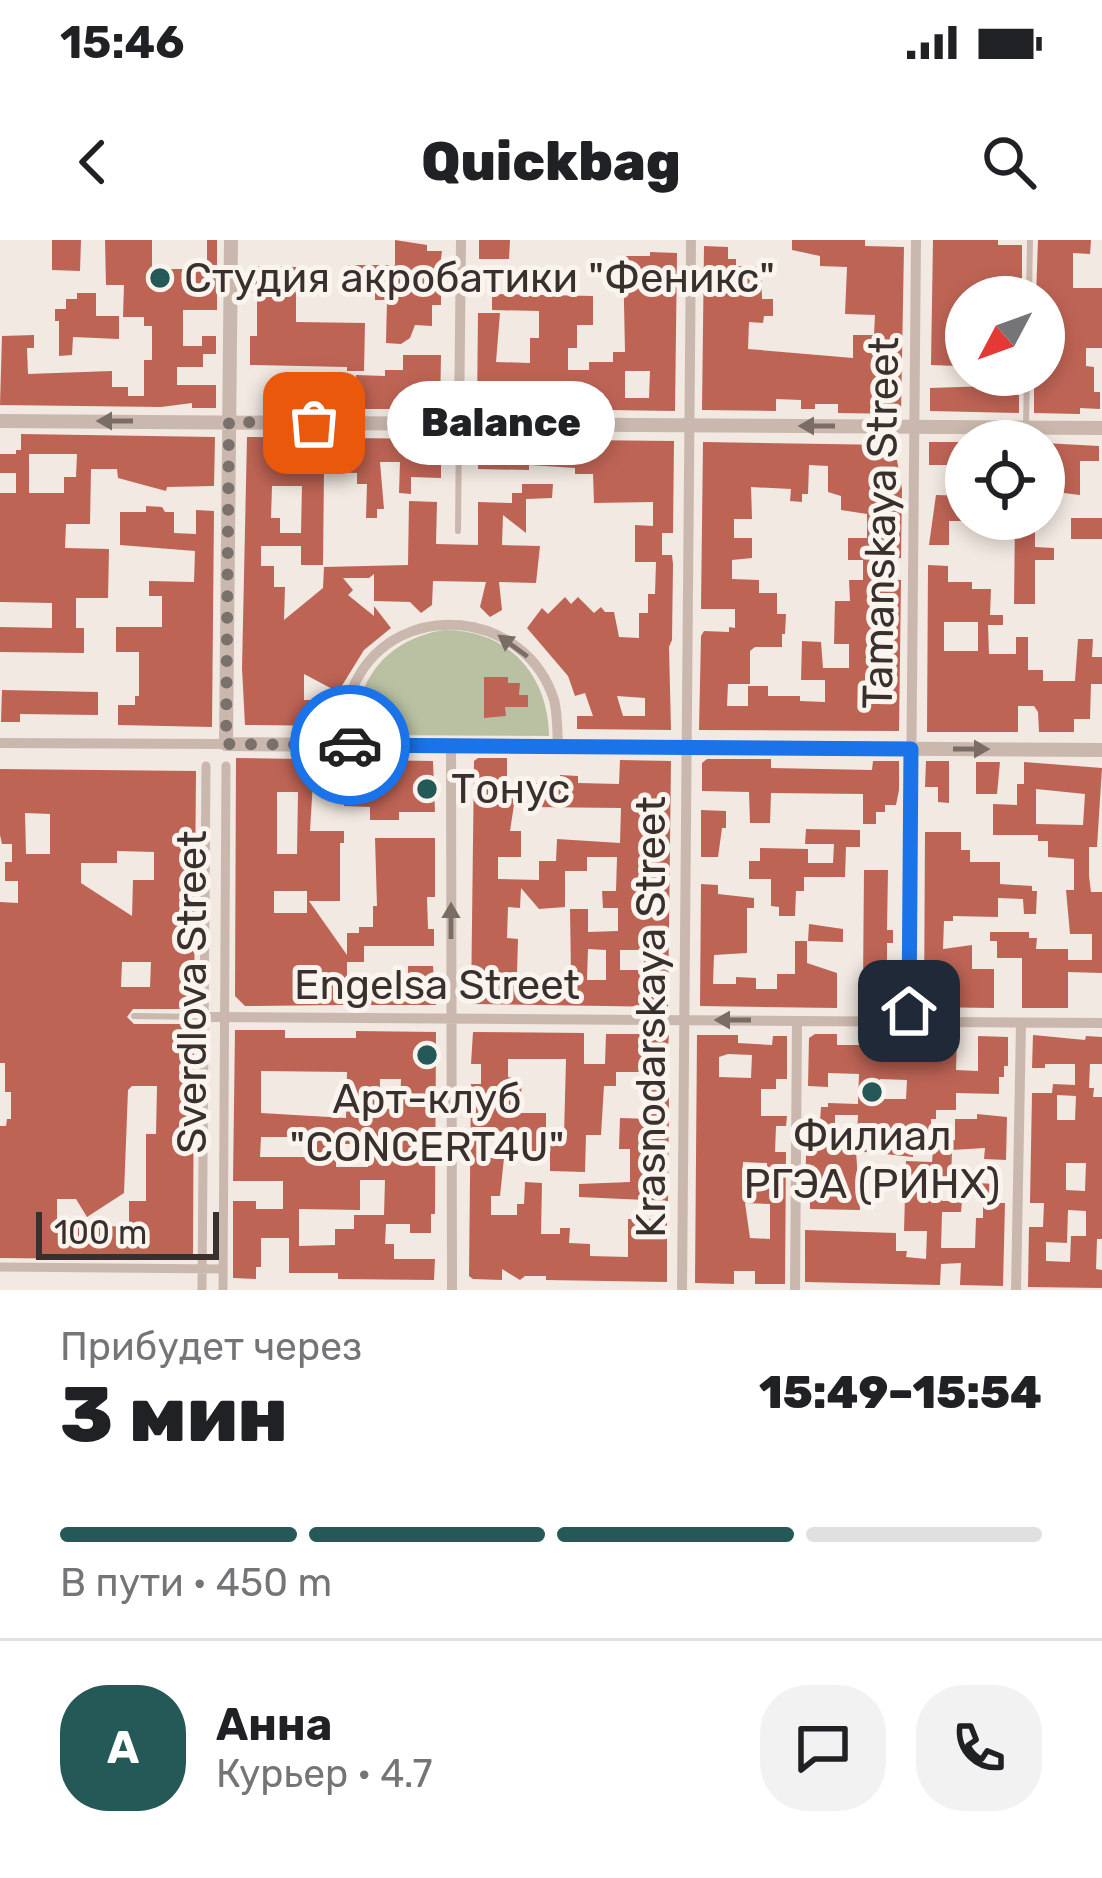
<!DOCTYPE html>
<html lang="ru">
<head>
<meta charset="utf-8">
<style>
  :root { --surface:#fff; --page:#f2f2f2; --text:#202124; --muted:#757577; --line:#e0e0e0; --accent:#245957 }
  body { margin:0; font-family:Rubik,sans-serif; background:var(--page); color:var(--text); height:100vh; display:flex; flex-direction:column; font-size:45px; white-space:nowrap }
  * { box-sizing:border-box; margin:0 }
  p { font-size:39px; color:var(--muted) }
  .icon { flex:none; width:66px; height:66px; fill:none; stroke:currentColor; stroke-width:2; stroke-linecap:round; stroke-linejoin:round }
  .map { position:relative; height:1050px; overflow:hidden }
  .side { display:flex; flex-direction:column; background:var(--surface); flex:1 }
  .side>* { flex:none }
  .needle { width:78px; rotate:229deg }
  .buttons { position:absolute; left:945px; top:36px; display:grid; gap:24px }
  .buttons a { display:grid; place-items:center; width:120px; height:120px; border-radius:50%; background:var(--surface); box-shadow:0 6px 18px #0003; font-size:60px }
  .scale { position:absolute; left:36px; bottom:30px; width:183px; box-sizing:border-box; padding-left:12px; border:6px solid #392f2c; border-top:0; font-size:33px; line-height:42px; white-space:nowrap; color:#392f2c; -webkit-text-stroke:9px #faf4ef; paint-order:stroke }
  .pin { position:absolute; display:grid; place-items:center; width:102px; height:102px; color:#fff; margin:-51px; border-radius:24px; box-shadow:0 6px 18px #0006 }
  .courier { position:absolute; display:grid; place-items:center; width:120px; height:120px; margin:-60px; border:9px solid #1a73e8; border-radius:50%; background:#fff; color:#222; box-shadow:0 3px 15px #0007 }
  .bubble { position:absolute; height:84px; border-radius:42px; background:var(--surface); box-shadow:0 6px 18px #0003; font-size:39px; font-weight:800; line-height:84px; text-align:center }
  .overview em { font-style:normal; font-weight:800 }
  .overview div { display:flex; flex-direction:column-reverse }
  .overview { display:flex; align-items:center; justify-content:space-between; height:204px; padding:0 60px }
  h1 { font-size:78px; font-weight:800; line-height:90px }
  .bar { display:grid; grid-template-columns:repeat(4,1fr); gap:18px 12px; align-content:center; height:144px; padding:0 60px }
  .bar i { height:15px; border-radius:9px; background:var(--line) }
  .bar .on { background:var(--accent) }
  .bar p { grid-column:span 4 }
  .line { display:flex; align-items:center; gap:30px; padding:0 60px; border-top:3px solid var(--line) }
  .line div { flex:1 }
  .round { display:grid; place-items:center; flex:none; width:126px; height:126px; border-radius:48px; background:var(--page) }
  .status { display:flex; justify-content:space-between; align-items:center; height:84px; padding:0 60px; background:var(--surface); direction:ltr }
  .status svg { height:33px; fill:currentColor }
  header { display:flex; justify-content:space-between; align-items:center; height:156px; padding:0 60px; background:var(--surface); font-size:54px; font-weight:800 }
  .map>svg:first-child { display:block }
  .green { fill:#bac1a3 }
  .building { fill:#be6455; fill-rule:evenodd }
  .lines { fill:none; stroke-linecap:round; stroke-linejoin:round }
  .service { stroke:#cab8ae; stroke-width:6 }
  .pedestrian { stroke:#cab8ae; stroke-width:9 }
  .minor { stroke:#cab8ae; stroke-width:10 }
  .tertiary { stroke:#cab8ae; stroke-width:14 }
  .oneway { fill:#7a6d66 }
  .done { stroke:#7a706c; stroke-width:12; stroke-dasharray:0 21.6 }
  .route { stroke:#1a73e8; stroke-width:15 }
  .poi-dot { fill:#245957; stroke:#faf4ef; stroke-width:4.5 }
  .labels { text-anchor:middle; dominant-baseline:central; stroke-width:10; stroke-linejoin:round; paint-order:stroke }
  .poi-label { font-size:42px; fill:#392f2c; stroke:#faf4ef; text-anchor:start }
  .street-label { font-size:42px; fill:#392f2c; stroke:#faf4ef }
</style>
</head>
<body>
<div class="status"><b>15:46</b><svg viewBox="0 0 49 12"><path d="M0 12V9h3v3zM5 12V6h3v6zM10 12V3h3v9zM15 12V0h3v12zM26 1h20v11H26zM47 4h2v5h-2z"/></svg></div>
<header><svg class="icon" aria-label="back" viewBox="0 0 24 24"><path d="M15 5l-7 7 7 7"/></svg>Quickbag<svg class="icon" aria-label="search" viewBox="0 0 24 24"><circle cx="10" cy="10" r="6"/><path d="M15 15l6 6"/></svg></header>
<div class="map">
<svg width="1102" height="1050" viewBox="0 0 1102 1050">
  <rect width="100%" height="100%" fill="#f2e9e2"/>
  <path class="green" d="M445 390C509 390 548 435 549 496L355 495C355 438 389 398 445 390Z"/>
  <path class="building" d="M52 0H81L80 31 52 30Z
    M105 0H152V29H197V22H207V0H217V70H183V106H202V96H216V114H203V127H177V145H216V168H192V163L161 167 0 165 2 96 34 95V108H27L28 134 112 131V147H128V156H144V120H152V86H144V77H123L124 45H106Z
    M395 0 427 5V11H442L437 49H441V65H432V86L415 85 410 98 401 104 386 103 387 60H375V49H359V40H348V25H395Z
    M479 0H510L509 19H479Z
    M792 0H865V6L904 7 901 174 838 173V164H815V169H801V160L776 159V171L702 170 704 6 728 7V19H736V26L761 27 762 59H773V76H764L763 83 749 82 748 109 853 118V95H874L875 75 845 74 847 27 820 26V16L792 10Z
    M933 0H998V5H1022V57H966V107H958V126L931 125Z
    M1038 0H1091L1090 14 1073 13V48H1102V108H1086V126L1094 127V152H1100V169L1080 168V174L1034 173V135H1044V57H1036Z
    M650 12 677 13 675 171 477 168 478 73H500L496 122 530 123V98H539V71L492 70V54L593 56V85H577V108H568V130H589V122H613V112H625L623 16H650ZM625 131H650L649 158H625Z
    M252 26 296 27V82L365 83 364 131H347V127L250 125V96H257V53H251Z
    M77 53H96V76H119V99L73 97 72 115 59 116V81H55V69H66V59H77Z
    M403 115H441L440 169H411V161H393L392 169H364V156H356V135L385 136V130H403Z
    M990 146 992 154 1019 155V173L930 171V148Z
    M21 194 215 197 214 246 167 247 166 251 118 238 117 229H91L90 284H66L65 308 109 309 108 358H76V388H84V413L0 412V387L52 388V363L0 362V253H16V233H0V214H16V210H21ZM29 214H77L76 237H64V253H29Z
    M247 197 441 199V238L411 237V254L399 253 400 222H380L384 269H377V278H366L367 244H357V233L324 232 323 325H301V306H261V326H274V347H285L284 380 323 348 324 327 408 325 409 261 437 262 436 304 478 305V262L512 263V253H522V244H553L552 258 526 259V293L503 275 502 305 540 306 536 343 499 342 502 370 490 377 480 367 486 342 433 341 432 365 421 373 410 362 374 361V334L369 338H343L353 350 348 355 374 376V366L391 388 364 410 338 452 304 434V460H337L335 486 245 485 242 428ZM272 246H302L301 293H280V278H271Z
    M479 199 674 201 673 293H662V315H672L673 324 672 400 669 407 671 490 577 489V476H593L585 453 575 456 568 436 527 388 542 368 548 374 565 357 571 364 578 357 594 373 601 367 605 372H614L619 397 639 398V373H648V354H655L656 322H635V285L653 286V262L594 263 593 234H575V228L529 225V230L478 229ZM617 456 645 458V476H623Z
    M703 202 891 205V220H897L902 249 901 318 873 317V339L901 340 899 491 699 490 701 396 704 391 729 392V387L735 388V369H701ZM809 225 828 226V252L841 256V270L867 274V298H848V320H863V340H849L850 361H835L834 404H849V428H823L821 402 802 401 801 440H825V462L800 461V456H768V446H748V466H727L728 444H750V411L755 407H782V394H785L786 374H777V353H759V340L732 339V320L752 318V298H734V279H752L751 247 791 249 790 261 802 262V254H808Z
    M929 202H963V218H949V225H929Z
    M1044 203 1099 206V221H1080V255L1047 251Z
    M936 255 966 256V281H949V305H929Z
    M146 266 162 267 165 272H174V293L196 294V270L214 271 212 487 118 485V465H135V456H139V412H116V387H162V356H149V341L194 342 195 311 120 305V272H146Z
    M1071 278H1102V299H1071Z
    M1015 279H1035V307L1054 308V320H1035V364H1014Z
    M928 325 948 326V342H972V349H991L990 375H1003V385H988L989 414H1016V397H1028V430H1043V441H1075L1078 399H1093L1092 417H1102V444H1091L1090 479H1074V492H1039L1038 472 1034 466H1018V492H927ZM944 382H978V411H944Z
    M484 437H508V443H520L519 455H528V467H505L506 476 484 478Z
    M2 450 98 452V475L20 474V482H1Z
    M236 518 433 521 435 572H399V580H370V567L344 566V554H338V542L313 541 310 591H344V603H340V661H309L347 715V693H359V687H373V666H377L375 598H435V657H427L428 689H434V706H364V722H347V761L343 765 245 766 235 756ZM277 552H298L297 614H277ZM274 651H307V673H274Z
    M478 518H507V558H515L510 591H521V617H498V639L539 640V621H556L557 599 620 603 621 568 531 567V543H560V535L578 536V543L619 544 620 520 671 521 668 767 471 764 474 521ZM587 617H617L616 651H602L603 668H618V691L588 692V669H570L571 735H564V740H532V734H517L518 699 507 698 508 667 520 668 521 648 539 669 565 667V631H587ZM588 709 606 710V740H587ZM620 710H644V730H620Z
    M707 519H771V528L872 530 873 521H899V550L896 565H885V572H876V584H863V554L771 553 770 583H750L749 552 702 551V523Z
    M926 521H949V563L938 562V547H925Z
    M976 522H1000L997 554H976Z
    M1024 522 1102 528 1097 607H1089V636L1091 652H1102V733L1068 732V768H1022V718H997V701H990V692H1029V698H1037L1036 709H1068V720H1092V694H1070L1066 650H1074V619L1048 617V601H1038V595H993V564L1017 565V544H1024ZM1036 549 1085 554 1083 585 1036 584Z
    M0 529 196 531 194 769H133L127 777 134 784H194L193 1020 0 1018V886H6L7 879H11V852H5V823H0V662L18 663V641H5V622H12V604H2L0 595ZM25 573 50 574V614H26ZM117 611 154 612V640H133L132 676 81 643V623H117ZM122 722H151L150 747H121ZM132 846H157L156 894H146V961H129V987L57 984V959H76L87 977 124 953 128 850Z
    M701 570 726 571V588H722L718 617H701Z
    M806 589 860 590V607H846L845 637H804V651H796L795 676H779V667L771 666V639H749V621H760V608L808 609V623H833L834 604H805Z
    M925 592H961V610H970V622H1000V644L1032 646V651H1037L1036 674H1024L1023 659 998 658V677L953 676V681H944L943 709 972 705V729H994V768L924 767Z
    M864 630H888L887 690H893V703H887V745H863Z
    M701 644 718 645V654L754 658V668H747V713L714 715 713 744H736V737L756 738V749H777V734H795V701H807V723L837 733V768L700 766Z
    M809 684 843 689V702L808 701Z
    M408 726H433L436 765H366V741H387V755L408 754Z
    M235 790H285V798H356V791L436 792 435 974H431V993H410V984H386L385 1004H394V1019H435L434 1040 338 1039V1033H289V998H261V1027H256V1039L233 1038V961H256V969H283V941H233ZM261 831 347 832 346 878 261 873ZM380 839H401L400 869H380ZM261 897H312V917H260ZM336 904H368V927H336ZM360 940H385L384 975H354V989H335V1005L299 1006V969L360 970Z
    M473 792 584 793V824H605L606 794H669L664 857H669L668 961 579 957V944L630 942V909H619L620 878 651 879V832H616V846H604L601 895H586L585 932 550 931V911H514V892L490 891V918H504L500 956H491V975H517V964H524L525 942 542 943 541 994H560V988H570L569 1003 590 1004V1016L628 1017V979H667V1042L546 1040V1036H525L520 1040 502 1029V1040L473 1039 469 1036 471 844H481V824H471ZM508 819H566L564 896H546V873H520L522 840 508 837Z
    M837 794V805H859V794L957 796 956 830 978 831V796L1008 797V826H1004V837H999V854L956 853V870H936V879H931V898H913V917L856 911 860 970 810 969V952H805L807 881 820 882 821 867H828V863L858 864 859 834 828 833V847L808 846 809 798 815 794ZM880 839 907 840 906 859H880ZM835 875H858L857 897 835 896Z
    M697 795H738V803L772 805 773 796H787V839H776V849H761V876H787L786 886H776L775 912H786L785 1044H755V1031H734V1044L695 1043ZM728 814 752 815 751 838 719 837V817ZM743 922 767 923 768 947H742ZM745 963 770 964V999L750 998Z
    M1033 795 1085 800 1086 796 1102 797V824H1090L1089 848H1094L1093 857H1102V999H1097L1096 1029 1102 1030V1048L1028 1047 1029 987H1043L1044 963H1030L1032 853H1052L1053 844 1075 845V824H1045V828H1032ZM1057 855 1076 856 1075 880H1057ZM1066 923H1086L1085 951 1066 950ZM1068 970 1086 971V996H1071L1070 1022 1046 1021V1002L1067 1003Z
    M977 874 1007 877 1006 920 984 919 985 908 952 910 951 941H942V961H962L961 972H942L941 1008H975L976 978H983V956H973V943L998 944 997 963H1005L1003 1046 960 1045 961 1023 941 1024 940 1045 805 1042V990L896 993V1011H907L906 1017 926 1019 927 991H904L906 921 932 922 933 909H926V901L955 900V879H977Z"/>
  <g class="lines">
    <path class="service" d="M1029 57 1030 0
      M1026 184 1027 135
      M458 291 459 187
      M134 776 204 777"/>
    <path class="pedestrian" d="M0 1027 223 1029
      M202 1050 206 526
      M223 1050 226 526"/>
    <path class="minor" d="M459 184 461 0
      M0 503 226 504
      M344 505C345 483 345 462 356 441 399 357 526 370 554 460 558 475 557 491 558 507
      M451 506 452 1050
      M204 777 1102 783
      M909 782 916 0
      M682 1050 691 0
      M795 1050 797 781
      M1016 1050 1021 783"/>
    <path class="tertiary" d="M231 0 226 504 1102 510
      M0 181 1102 188"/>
  </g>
  <defs><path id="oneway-solid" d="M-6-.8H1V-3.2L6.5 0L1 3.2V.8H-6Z" transform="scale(3)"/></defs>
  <g class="oneway">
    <use href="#oneway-solid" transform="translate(115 181) rotate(-180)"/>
    <use href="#oneway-solid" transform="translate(817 186) rotate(-180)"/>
    <use href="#oneway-solid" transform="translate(513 406) rotate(-144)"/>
    <use href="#oneway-solid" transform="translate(971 509)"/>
    <use href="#oneway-solid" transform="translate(451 681) rotate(-90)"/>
    <use href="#oneway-solid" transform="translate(733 780) rotate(-180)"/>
  </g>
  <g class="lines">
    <path class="done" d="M314 183 229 182 226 504 350 505"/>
    <path class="route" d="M350 505 911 509 909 771"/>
  </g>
  <g class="poi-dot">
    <circle cx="160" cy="38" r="12"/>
    <circle cx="427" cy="549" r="12"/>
    <circle cx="427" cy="815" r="12"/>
    <circle cx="872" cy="852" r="12"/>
  </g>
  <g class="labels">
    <g class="poi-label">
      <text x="184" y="38">Студия акробатики "Феникс"</text>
      <text x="451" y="549">Тонус</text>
      <text x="427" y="859" text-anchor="middle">Арт-клуб<tspan x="427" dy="48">"CONCERT4U"</tspan></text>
      <text x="872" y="896" text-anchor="middle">Филиал<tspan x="872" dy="48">РГЭА (РИНХ)</tspan></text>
    </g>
    <g class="street-label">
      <text transform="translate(881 283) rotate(-89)">Tamanskaya Street</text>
      <text x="437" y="745">Engelsa Street</text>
      <text transform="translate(192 752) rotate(-90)">Sverdlova Street</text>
      <text transform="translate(651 777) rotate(-90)">Krasnodarskaya Street</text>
    </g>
  </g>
</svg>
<div class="buttons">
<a><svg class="needle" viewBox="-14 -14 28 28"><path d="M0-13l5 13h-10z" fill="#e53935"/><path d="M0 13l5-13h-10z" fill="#757577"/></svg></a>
<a><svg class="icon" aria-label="locate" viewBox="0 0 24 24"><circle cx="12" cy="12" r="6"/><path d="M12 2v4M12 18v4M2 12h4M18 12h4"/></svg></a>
</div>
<div class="scale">100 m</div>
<div class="pin" style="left:314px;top:183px;background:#ea580c"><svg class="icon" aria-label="bag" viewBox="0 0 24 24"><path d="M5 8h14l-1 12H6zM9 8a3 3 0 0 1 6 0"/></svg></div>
<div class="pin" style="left:909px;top:771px;background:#1f2937"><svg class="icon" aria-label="home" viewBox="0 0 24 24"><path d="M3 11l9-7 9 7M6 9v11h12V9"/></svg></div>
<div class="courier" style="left:350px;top:505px"><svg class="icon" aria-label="car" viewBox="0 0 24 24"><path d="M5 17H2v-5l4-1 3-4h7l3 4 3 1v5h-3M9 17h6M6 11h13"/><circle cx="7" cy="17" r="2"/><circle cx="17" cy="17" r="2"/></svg></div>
<div class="bubble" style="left:387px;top:141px;width:228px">Balance</div>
</div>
<section class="side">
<div class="overview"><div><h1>3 мин</h1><p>Прибудет через</p></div><em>15:49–15:54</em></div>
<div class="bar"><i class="on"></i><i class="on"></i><i class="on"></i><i></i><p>В пути · 450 m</p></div>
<div class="line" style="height:216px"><b class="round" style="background:var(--accent);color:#fff">А</b><div><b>Анна</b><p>Курьер · 4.7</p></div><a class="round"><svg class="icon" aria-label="chat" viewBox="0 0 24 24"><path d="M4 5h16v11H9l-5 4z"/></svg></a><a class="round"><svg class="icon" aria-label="phone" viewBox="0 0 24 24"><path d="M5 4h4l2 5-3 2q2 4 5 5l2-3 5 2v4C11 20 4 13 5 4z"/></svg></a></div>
</section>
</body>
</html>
